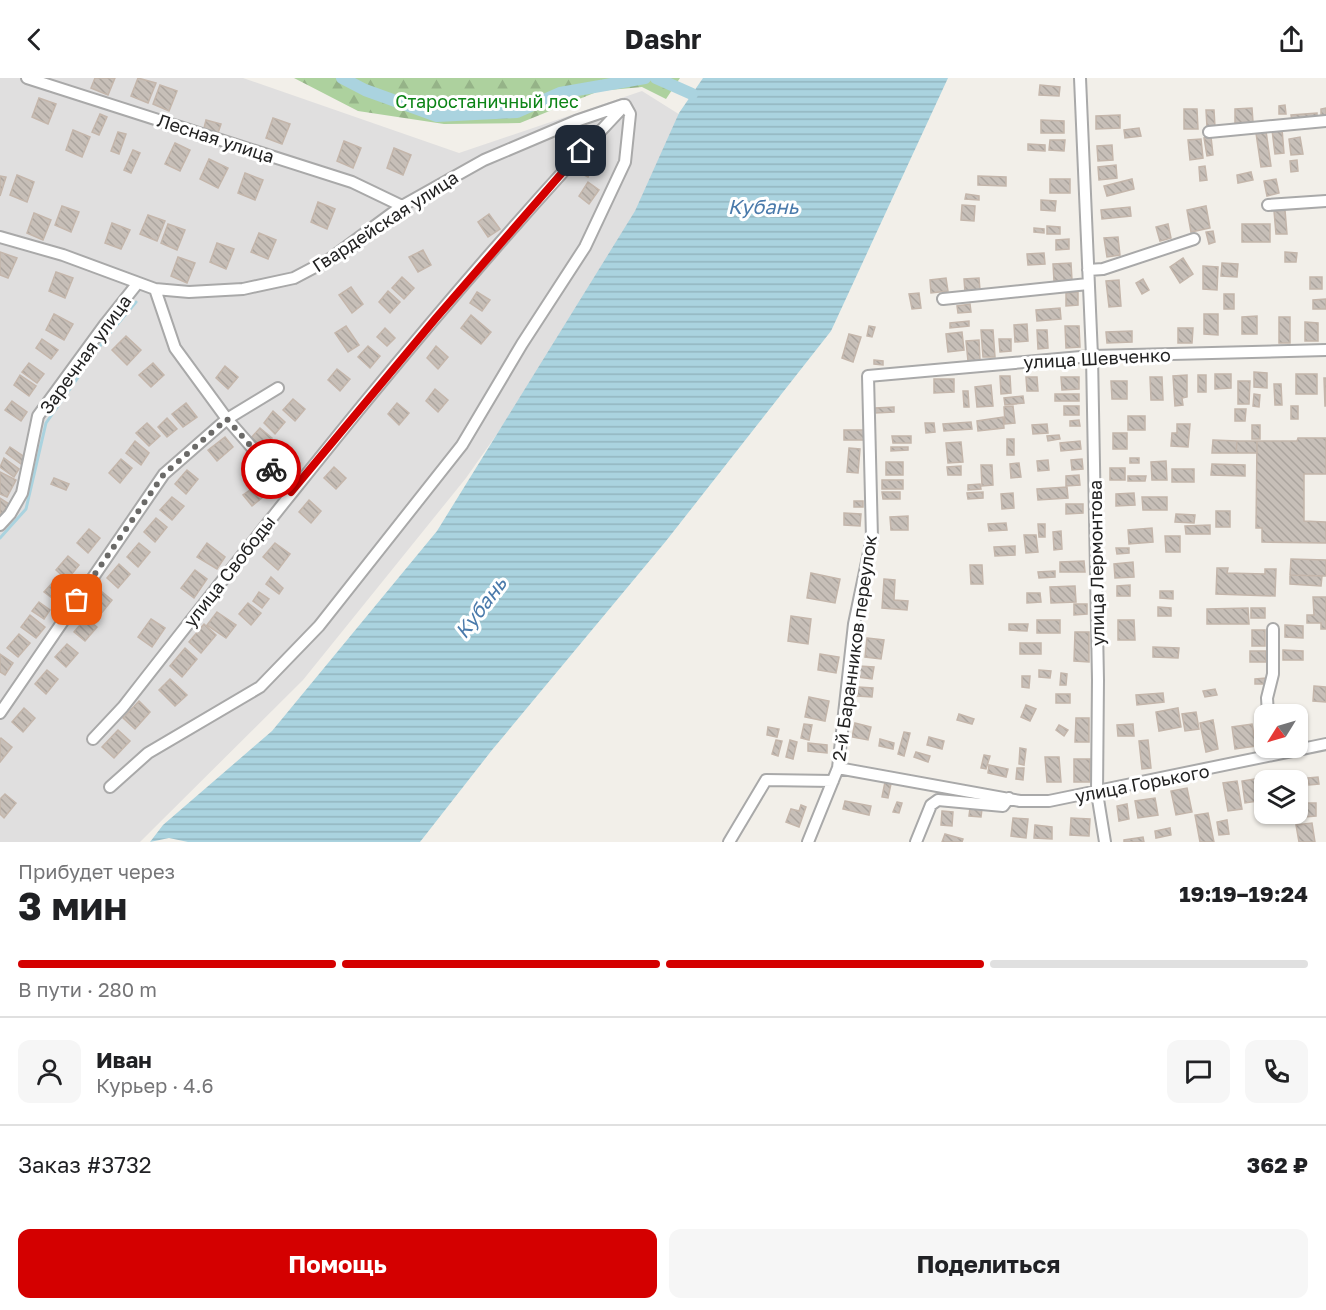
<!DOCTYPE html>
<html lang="ru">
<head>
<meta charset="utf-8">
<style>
  :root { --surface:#fff; --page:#f6f6f6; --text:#202124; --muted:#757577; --line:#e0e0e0; --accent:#d40000 }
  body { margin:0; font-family:"Golos Text",sans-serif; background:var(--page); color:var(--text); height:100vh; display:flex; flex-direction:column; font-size:22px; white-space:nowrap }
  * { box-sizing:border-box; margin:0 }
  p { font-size:20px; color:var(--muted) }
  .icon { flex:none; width:33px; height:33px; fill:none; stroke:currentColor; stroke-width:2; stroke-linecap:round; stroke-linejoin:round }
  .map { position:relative; height:764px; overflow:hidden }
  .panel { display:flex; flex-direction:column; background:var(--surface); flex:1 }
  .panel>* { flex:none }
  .needle { width:39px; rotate:233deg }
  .fabs { position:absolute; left:1254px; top:626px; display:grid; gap:12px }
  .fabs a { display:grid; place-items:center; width:54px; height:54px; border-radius:12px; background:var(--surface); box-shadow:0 2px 4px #0004; font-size:30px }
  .pin { position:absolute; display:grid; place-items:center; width:51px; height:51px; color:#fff; margin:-26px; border-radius:12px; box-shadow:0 3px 9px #0006 }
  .courier { position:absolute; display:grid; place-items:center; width:60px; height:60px; margin:-30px; border:4px solid #d40000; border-radius:50%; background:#fff; color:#222; box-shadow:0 2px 8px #0007 }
  .overview em { font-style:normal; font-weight:700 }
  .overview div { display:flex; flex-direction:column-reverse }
  .overview { display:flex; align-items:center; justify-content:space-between; height:102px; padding:0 18px }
  h1 { font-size:39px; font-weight:700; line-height:45px }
  .bar { display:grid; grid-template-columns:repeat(4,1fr); gap:9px 6px; align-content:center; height:72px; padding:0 18px }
  .bar i { height:8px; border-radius:4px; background:var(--line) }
  .bar .selected { background:var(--accent) }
  .bar p { grid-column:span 4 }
  .line { display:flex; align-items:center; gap:15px; padding:0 18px; border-top:2px solid var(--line) }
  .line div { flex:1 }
  .round { display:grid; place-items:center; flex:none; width:63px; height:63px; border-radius:12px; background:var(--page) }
  .cta { display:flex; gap:12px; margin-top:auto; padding:12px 18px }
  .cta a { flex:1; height:69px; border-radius:12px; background:var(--accent); color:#fff; font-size:24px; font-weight:700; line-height:69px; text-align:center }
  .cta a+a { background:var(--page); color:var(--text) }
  header { display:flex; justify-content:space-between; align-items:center; height:78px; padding:0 18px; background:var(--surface); font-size:27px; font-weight:700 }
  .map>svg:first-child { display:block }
  .residential { fill:#e0dfdf }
  .forest { fill:url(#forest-firs) }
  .water { fill:url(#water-rules) }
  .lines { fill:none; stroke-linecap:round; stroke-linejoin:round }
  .stream { stroke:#aad3df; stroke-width:3 }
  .canal { stroke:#aad3df; stroke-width:12 }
  .building { fill:url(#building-back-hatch); stroke:#c4b6ab; stroke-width:1.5 }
  .street-casing { stroke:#a9a9a9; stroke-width:14 }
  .street { stroke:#fff; stroke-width:10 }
  .done { stroke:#6b6a68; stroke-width:6; stroke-dasharray:0 10.8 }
  .route { stroke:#d40000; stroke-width:8 }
  .labels { text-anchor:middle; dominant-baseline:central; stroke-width:6; stroke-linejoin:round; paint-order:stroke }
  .park-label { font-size:18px; fill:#0c8416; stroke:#fff }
  .street-label { font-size:18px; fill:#222; stroke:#fff }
  .water-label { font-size:20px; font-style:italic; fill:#4a7aab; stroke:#fff }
</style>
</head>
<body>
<header><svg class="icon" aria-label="back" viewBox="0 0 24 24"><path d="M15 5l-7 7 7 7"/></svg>Dashr<svg class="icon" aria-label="share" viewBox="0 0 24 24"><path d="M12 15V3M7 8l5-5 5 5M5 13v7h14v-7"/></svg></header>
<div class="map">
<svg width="1326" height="764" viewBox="0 0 1326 764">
  <defs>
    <pattern id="forest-firs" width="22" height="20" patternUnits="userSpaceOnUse" patternTransform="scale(1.5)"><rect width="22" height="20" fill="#add19e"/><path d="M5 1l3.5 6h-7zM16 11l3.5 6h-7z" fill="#95b388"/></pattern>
    <pattern id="water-rules" width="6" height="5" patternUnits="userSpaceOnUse" patternTransform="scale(1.5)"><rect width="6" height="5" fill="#aad3df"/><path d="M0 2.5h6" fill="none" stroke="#92b5bf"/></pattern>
    <pattern id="building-back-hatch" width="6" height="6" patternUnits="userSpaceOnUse" patternTransform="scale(1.5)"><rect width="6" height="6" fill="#c7bfb8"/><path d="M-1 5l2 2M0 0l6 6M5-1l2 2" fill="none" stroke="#aba49e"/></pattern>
  </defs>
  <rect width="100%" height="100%" fill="#f2efe9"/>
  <path class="residential" d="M0 0H243L459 75 642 13 685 40 619 183 466 400 303 602 140 764H0Z"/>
  <path class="forest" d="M294 0H680L666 21 642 9 599 13 520 45 444 46 358 33Z"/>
  <path class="water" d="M703 0H948L831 253 666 463 492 672 420 764H188L169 760 150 764 163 747 272 653 437 453 635 133 679 35Z"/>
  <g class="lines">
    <path class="stream" d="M0 460 26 431 46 345 105 261 136 224"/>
    <path class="canal" d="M342 0 365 12 437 38 517 34 560 15 645 0
      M656 0 692 16"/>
  </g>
  <path class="building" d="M95 0H115L108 17 91 10Z
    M138 0 156 5 148 25 131 18Z
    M160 7 177 13 169 33 153 26Z
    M1040 7 1060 9 1059 18 1039 17Z
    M39 20 56 26 48 46 32 39Z
    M1285 27 1286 36H1279V28Z
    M1252 30 1253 44 1235 45V31Z
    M1326 30V41H1321V31Z
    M1184 31H1197L1198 51H1184Z
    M1206 32H1214L1215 49H1207Z
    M1317 35V41L1292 43 1291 37Z
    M100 36 107 39 99 57 92 54Z
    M1120 37V50L1096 51V38Z
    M273 40 290 46 282 66 266 60Z
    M206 42 221 46 218 55 204 50Z
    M1041 42 1064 43V55H1041Z
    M1139 50 1141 58 1125 60 1124 52Z
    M1282 51 1284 75 1275 76 1272 52Z
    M73 52 90 59 82 79 66 72Z
    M1266 53 1271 88 1261 89 1256 55Z
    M118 54 126 56 119 76 111 73Z
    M1211 59 1213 77 1207 78 1204 60Z
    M1300 59 1303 76 1291 77 1289 61Z
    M1201 61 1203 80 1190 82 1188 62Z
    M1050 62H1065L1064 73 1049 72Z
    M344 63 361 70 353 90 337 83Z
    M175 65 190 72 180 93 165 86Z
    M1028 66 1045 67V73L1028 72Z
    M1112 67 1113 82 1098 83 1097 68Z
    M394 70 411 77 403 97 387 90Z
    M133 72 140 75 131 95 124 92Z
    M581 77 596 84 588 99 574 92Z
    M209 81 228 90 218 110 200 101Z
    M1297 82 1298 93 1291 94 1290 83Z
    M1116 87 1117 100 1099 102 1098 89Z
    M1205 88 1207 102 1200 103 1199 89Z
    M1251 94 1253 102 1238 105 1237 97Z
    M245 95 263 102 255 122 238 115Z
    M17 97 34 104 27 124 10 117Z
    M0 98 6 99 0 118Z
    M978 98 1006 99V108L978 107Z
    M1050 101H1070V115H1050Z
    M1132 101 1134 111 1107 118 1104 108Z
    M1276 101 1279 115 1267 118 1264 103Z
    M588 104 599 112 589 126 579 118Z
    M966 116 979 118V122L965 121Z
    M1041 122 1056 123 1055 133 1041 132Z
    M318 124 335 131 327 151 311 144Z
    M962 127 975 128 974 143 961 142Z
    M62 128 79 134 71 154 55 147Z
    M1206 128 1210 150 1191 154 1187 132Z
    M1130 129 1131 138 1102 141 1101 132Z
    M1285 132 1287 156H1276L1274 133Z
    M34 135 51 142 43 162 27 155Z
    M489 136 500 151 488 159 478 144Z
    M148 137 165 143 157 163 140 156Z
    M112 145 130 152 121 171 105 165Z
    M168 146 185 152 177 172 161 165Z
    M1168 146 1171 160 1160 163 1156 149Z
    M1242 146H1270V164H1242Z
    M1047 148 1060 149V156H1047Z
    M1034 150 1044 151V155L1034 154Z
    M1213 153 1215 164 1209 166 1206 154Z
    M259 155 276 162 268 181 251 174Z
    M1118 159 1120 177 1107 179 1104 160Z
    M1069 161V171L1056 172V162Z
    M217 165 234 171 226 191 210 184Z
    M423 172 431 187 418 194 409 179Z
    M0 174 17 180 8 200 0 197Z
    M1285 174 1297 175 1296 184H1285Z
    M1044 175 1045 186 1028 187 1027 176Z
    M178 179 195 185 187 205 171 198Z
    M1183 180 1193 196 1180 205 1170 189Z
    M1071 185 1072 202 1054 203 1053 186Z
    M1222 185 1238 186 1237 199 1221 198Z
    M1203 188 1218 189 1217 212 1203 211Z
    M56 194 73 200 65 220 49 213Z
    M402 199 414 210 404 221 392 210Z
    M1310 199H1322V211H1310Z
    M946 200 948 213 931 215 930 202Z
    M979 200 980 212 965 214 964 201Z
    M1143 201 1149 212 1142 216 1136 205Z
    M1119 202 1121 228 1109 229 1106 203Z
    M351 209 363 226 352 235 339 217Z
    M388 213 400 224 390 235 379 224Z
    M477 214 490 222 482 233 470 225Z
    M1078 214V227L1066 228V215Z
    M919 215 921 230 912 231 909 216Z
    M1224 216H1234V231H1224Z
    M1326 221V231H1313V222Z
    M970 226 971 234 958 235 957 228Z
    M1060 230 1061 241 1037 243 1036 232Z
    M54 236 73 246 64 262 46 252Z
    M1204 236H1218V257L1204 256Z
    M471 237 491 254 481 266 461 250Z
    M1257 238V256H1242V239Z
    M1279 239H1290V265H1279Z
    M969 243V248L950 250V245Z
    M1305 244 1318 245V263H1305Z
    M1027 246 1028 263 1015 264 1014 247Z
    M346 248 359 267 348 274 335 255Z
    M869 248 875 249 872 259 867 258Z
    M1065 248H1079L1080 269 1066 270Z
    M385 250 395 260 387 268 377 259Z
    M1178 250H1193L1192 265H1178Z
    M981 252H993L995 279H983Z
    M1037 252H1047L1048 270 1038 271Z
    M1132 253V264L1107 265 1106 254Z
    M962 254 964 272 948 274 946 256Z
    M849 256 861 259 853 284 842 280Z
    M126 258 141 272 127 287 112 272Z
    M42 261 58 272 51 281 36 270Z
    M999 261H1011V273L1000 274Z
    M979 262 980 282 968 283 966 263Z
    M368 268 380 278 370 290 358 279Z
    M436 268 448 279 438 291 427 280Z
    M874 282 883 283V287L874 286Z
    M29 285 44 296 37 305 22 294Z
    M153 285 164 297 151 309 139 297Z
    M225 288 238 299 228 311 216 300Z
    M337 291 350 301 340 313 328 302Z
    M1254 294 1267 295V310L1254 309Z
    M1215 296H1231V310L1215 311Z
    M1296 296H1317V316H1296Z
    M20 297 36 308 29 318 14 307Z
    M1187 297V319L1182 320 1183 327 1175 328 1173 298Z
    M1198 297H1206V314H1198Z
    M1000 298H1010L1011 315 1001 316Z
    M1026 299H1037L1038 313H1027Z
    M1061 299H1079V311L1062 312Z
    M1150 299H1162L1163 322H1151Z
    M1324 300H1326V328H1325Z
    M934 301H954V314L934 315Z
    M1111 303H1127V321H1112Z
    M1238 303H1250L1249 326H1238Z
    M1274 306H1281L1282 327H1275Z
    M991 307 993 328 977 329 975 309Z
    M435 311 448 322 438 334 426 323Z
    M963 313H968L969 329H964Z
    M1055 316H1079V323H1055Z
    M1254 316 1260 317 1259 329 1253 328Z
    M1023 318 1024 325 1005 327 1004 320Z
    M293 321 305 331 295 343 283 332Z
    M12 323 27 334 21 343 5 332Z
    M186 325 197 339 183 349 172 336Z
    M397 325 409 335 399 347 388 336Z
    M1013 328 1015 345 1005 346 1004 329Z
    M1064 328H1079V337H1064Z
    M1291 328H1298V341H1291Z
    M894 329V334L875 335V330Z
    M1235 331H1246L1245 343H1235Z
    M273 333 285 344 275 356 264 345Z
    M1128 338H1145V352H1128Z
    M1003 339 1004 350 978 353 977 343Z
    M167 340 177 351 167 359 158 349Z
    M1079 342 1080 348H1070V343Z
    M971 344 972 351 944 353 943 346Z
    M147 345 160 358 149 368 136 355Z
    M925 345H934L935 354 926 355Z
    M1047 346 1048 355 1033 356 1032 347Z
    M1177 346H1190L1188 369 1171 368 1172 355H1177Z
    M1252 347H1260V361H1252Z
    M260 350 272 360 262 372 250 361Z
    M844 352H864V362H844Z
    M1113 355H1127V371H1113Z
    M1059 357 1060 361 1048 363 1047 358Z
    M892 358H911V365H893Z
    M225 359 233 369 217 383 208 372Z
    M1298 360H1326V396H1304V443L1326 444V465L1262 464V450H1256L1257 363H1297Z
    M1007 361H1014V377H1007Z
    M1213 362 1237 363 1236 375H1212Z
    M135 363 149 375 141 387 126 375Z
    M1080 363 1081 371 1061 373 1060 365Z
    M1237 363H1257V375H1236Z
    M961 364 963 384 948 385 946 365Z
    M10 369 26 380 21 386 6 375Z
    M891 369H908V372L891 373Z
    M849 370 860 371 858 395 847 394Z
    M4 380 19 391 14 399 0 389Z
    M1130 380H1139V385H1130Z
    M121 381 132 390 120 405 109 395Z
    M1082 381 1083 391 1072 392 1071 382Z
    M1048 382 1049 392 1038 393 1037 383Z
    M1166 383 1167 402H1152L1151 384Z
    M886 384H903V397H886Z
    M1019 385 1021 399 1011 400 1010 386Z
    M1212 386 1245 387V398L1211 397Z
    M981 387H992L993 407 982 408Z
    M961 388V397H948L947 389Z
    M334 389 346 400 336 411 324 400Z
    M1110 390H1125V402H1110Z
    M1172 391H1194V404H1172Z
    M187 392 198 401 186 416 175 406Z
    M0 394 16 402 7 419 0 416Z
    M1079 397 1080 407 1066 408V398Z
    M1128 398H1146L1145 403H1128Z
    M54 400 69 406 66 412 51 406Z
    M882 402H903V411H882Z
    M260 405 268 415 252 428 243 417Z
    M980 406 981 411 968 412V407Z
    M1067 409 1068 420 1038 422 1037 411Z
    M882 414H900V421H883Z
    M983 414V420L968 421 967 415Z
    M1013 415 1014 430 1002 431 1001 416Z
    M1134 415 1135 427 1116 428V416Z
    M172 419 184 428 172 442 160 432Z
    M1142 419H1167V432H1143Z
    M0 420 9 426 0 438Z
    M309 422 321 433 311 445 299 434Z
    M854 423H863V429H854Z
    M1066 426H1083V435L1066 436Z
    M1216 433H1230V449H1216Z
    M844 435 861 436 860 448 844 447Z
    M1176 436 1195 437 1194 445 1175 444Z
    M908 438V452H891L890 439Z
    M156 440 167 449 155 464 144 454Z
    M1006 445 1007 452 989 453 988 446Z
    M1038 446H1045V459H1039Z
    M1210 447V456H1186L1185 448Z
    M1152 450 1153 464 1129 466 1128 452Z
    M89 451 100 460 88 475 77 465Z
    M1061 453 1062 471 1054 472 1053 454Z
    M1024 457H1036L1038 474 1026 475Z
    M1165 458H1180V474H1166Z
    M139 465 150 474 138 489 127 479Z
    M207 465 225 479 217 491 197 479Z
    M275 465 290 476 278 492 263 479Z
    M1015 468V477L995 478 994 469Z
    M1116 470H1129V475L1117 476Z
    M68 478 79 487 67 502 56 492Z
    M1291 481 1326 482V498L1290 497Z
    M1084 483 1085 494H1060V484Z
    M1133 484 1134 499 1115 500 1114 486Z
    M119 486 130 496 118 510 107 500Z
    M970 487H982L983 506H971Z
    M1217 490H1228L1227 495 1265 496V491H1276L1275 518 1216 516Z
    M195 492 207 501 194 520 181 510Z
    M1055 493V499L1039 500 1038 494Z
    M811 495 840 501 835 525 807 520Z
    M1290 497 1322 498 1321 508 1290 506Z
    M271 499 283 510 279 516 266 506Z
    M884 501 895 502 894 522 908 523 907 532 882 530Z
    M54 503 68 514 60 526 44 514Z
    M1130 507V518H1117V508Z
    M1075 508 1076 524 1051 525 1050 509Z
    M101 513 112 522 100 537 89 527Z
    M1160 513H1173V521L1160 520Z
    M259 514 269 521 262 530 253 523Z
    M1027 515H1040L1041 524 1027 525Z
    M1313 519H1326V551H1321V545H1307V537H1314Z
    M39 524 50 532 44 541 32 533Z
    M248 525 261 535 251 547 239 536Z
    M1074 526H1087V536L1074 537Z
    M1158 529 1171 530V538H1158Z
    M1248 530 1249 546H1207V531Z
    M1251 530H1265V540H1251Z
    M217 534 236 547 226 560 207 547Z
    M30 537 45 549 36 560 21 549Z
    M791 538 811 541 808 566 788 563Z
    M86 540 97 549 85 563 74 554Z
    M151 541 165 550 152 569 138 559Z
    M1037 542H1060V555H1037Z
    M1118 542H1134L1135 562H1118Z
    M204 546 216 557 201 575 189 564Z
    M1009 546H1028L1027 553 1009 552Z
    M1285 547 1303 548V560L1285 559Z
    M1252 552H1265V568H1252Z
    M1075 554H1089V584L1074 583Z
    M19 556 30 565 18 579 7 570Z
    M867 560 884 562 881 581 865 579Z
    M1020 565H1041V576H1020Z
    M67 566 78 575 66 589 55 579Z
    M1153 569 1179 570 1178 580 1153 579Z
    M185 570 197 581 182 599 170 588Z
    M1283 572 1303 573V582H1283Z
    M1250 573H1266V584H1250Z
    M0 576 13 585 5 597 0 594Z
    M820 576 839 579 836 595 818 592Z
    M859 588 874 589 872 601 858 599Z
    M47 592 58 601 46 616 35 606Z
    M1039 592 1051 593 1050 600 1039 599Z
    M1061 595 1067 596 1066 607H1060Z
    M1022 598H1030L1029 610 1022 609Z
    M1266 600V606H1255V601Z
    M170 601 187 617 175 628 159 612Z
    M1314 608 1326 609V624L1313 623Z
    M858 609 873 610 872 619 857 618Z
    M1215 611 1217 617 1205 619 1203 613Z
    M1163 615 1164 624 1137 627 1136 617Z
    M1056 616H1070V625H1056Z
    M809 619 829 623 825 643 805 639Z
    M139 623 150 634 135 651 123 640Z
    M1026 627 1036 631 1030 643 1021 639Z
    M24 630 35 640 23 654 12 644Z
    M1178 630 1181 649 1159 653 1156 634Z
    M1196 634 1199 651 1185 653 1182 636Z
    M959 636 974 641 972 646 957 642Z
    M1076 640H1089V664H1075Z
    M1213 642 1218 671 1206 674 1200 645Z
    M855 645 871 649 868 662 852 659Z
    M804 646 812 647 809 662 801 660Z
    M1133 646 1134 658H1118L1117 647Z
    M1252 646 1256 668 1235 671 1232 649Z
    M1059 647 1068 652 1064 658 1056 652Z
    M768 649 779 651 777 659 767 657Z
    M118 652 130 663 114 680 102 669Z
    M904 654 910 655 904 678 898 676Z
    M929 659 944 663 942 671 927 667Z
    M1 660 12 669 0 684V661Z
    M880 661 894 665 893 671 879 668Z
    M776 662 782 663 778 678 772 676Z
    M790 662 797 664 793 681 786 679Z
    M1148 662 1151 690 1142 691 1139 663Z
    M808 665 827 667V675L808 673Z
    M1020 670 1026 671 1024 687 1019 686Z
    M916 674 930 678 928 684 914 679Z
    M984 677 990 678 986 691 981 690Z
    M1045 679H1059L1061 704H1047Z
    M1074 681H1090V704H1074Z
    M989 687 1008 691 1006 699 988 695Z
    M1017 690H1024L1023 702 1016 701Z
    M1294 695 1295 702H1277L1276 698Z
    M1267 699 1264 722 1245 725 1242 703Z
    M1318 699 1319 706 1309 707 1308 700Z
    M1237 703 1242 731 1228 733 1223 705Z
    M885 704 891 706 888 720 882 719Z
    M1187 710 1192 734 1176 737 1171 713Z
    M5 716 16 725 4 740 0 736V721Z
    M1155 720 1158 737 1138 740 1135 723Z
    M845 723 871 728 869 737 843 731Z
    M897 724 902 725 899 735 893 734Z
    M1304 725H1316V738L1305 739Z
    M1127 726 1129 741 1119 743 1117 728Z
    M801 727 806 729 799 749 786 744 791 731 799 733Z
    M970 730 982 731 981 739 969 738Z
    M942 733 953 734 952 748 941 747Z
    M1208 735 1214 764H1200L1195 737Z
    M1288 735H1297L1298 742 1289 743Z
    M1013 740 1028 741 1026 760 1011 758Z
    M1071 740 1090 741 1089 758 1070 757Z
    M1227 742 1229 756 1219 757 1217 744Z
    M1312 745 1315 764H1299L1296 747Z
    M1035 747 1052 749V761L1034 760Z
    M1170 750 1171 757 1156 760 1155 753Z
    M945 756 963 761 962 764H942Z
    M1143 759 1144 764H1124V762Z"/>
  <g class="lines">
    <g class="street-casing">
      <path id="street" d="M27 0 352 104 402 128
        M1080 0 1092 278 1098 602 1097 715 1105 764
        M1209 54 1326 43
        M1268 127 1326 123
        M0 159 63 177 155 211 189 214 243 211 294 200 330 181 402 128 484 82 576 43 623 27
        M1088 192 1103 191 1194 161
        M155 211 175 270 227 341 291 414
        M943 221 1088 206
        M0 447 10 436 22 415 38 338 106 245 137 206
        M0 635 164 396 227 341 278 310
        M1268 636 1267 620 1273 596V551
        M93 661 123 629C284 423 445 217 625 27
        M838 690 1020 723H1049L1326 666
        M110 709 148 675 260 609 319 548 462 367 522 266 585 169 625 84 630 36 625 27
        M729 764 766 702 833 703
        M808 764 838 690 854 546 872 460 868 298 1092 278 1326 272
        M916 764 931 727 938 722 1003 728 1009 720"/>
    </g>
    <use href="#street" class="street"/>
  </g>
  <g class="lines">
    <path class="done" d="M77 522 164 396 227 341 271 391"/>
    <path class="route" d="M271 391 291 414 436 240 581 73"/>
  </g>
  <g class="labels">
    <g class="park-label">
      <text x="487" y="23">Старостаничный лес</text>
    </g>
    <g class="street-label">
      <text transform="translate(216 60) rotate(18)">Лесная улица</text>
      <text transform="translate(385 143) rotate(-33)">Гвардейская улица</text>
      <text transform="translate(85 276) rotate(-54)">Заречная улица</text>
      <text transform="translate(1097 280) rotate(-3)">улица Шевченко</text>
      <text transform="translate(1096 485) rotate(-91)">улица Лермонтова</text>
      <text transform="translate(229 493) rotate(-52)">улица Свободы</text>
      <text transform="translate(854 570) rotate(-82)">2-й Баранников переулок</text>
      <text transform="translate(1142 705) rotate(-11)">улица Горького</text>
    </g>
    <g class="water-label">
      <text x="763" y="128">Кубань</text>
      <text transform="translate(480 529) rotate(-53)">Кубань</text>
    </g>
  </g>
</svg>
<div class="fabs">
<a><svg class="needle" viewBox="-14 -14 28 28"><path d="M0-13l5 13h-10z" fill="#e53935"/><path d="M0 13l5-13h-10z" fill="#757577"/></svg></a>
<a><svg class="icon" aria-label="layers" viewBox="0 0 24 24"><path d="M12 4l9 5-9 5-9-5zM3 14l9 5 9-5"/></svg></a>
</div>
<div class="pin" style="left:77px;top:522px;background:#ea580c"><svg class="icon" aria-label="bag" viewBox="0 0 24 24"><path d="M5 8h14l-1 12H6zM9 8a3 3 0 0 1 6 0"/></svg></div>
<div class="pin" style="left:581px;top:73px;background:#1f2937"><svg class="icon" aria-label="home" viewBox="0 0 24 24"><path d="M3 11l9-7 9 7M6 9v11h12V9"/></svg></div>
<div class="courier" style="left:271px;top:391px"><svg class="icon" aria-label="bike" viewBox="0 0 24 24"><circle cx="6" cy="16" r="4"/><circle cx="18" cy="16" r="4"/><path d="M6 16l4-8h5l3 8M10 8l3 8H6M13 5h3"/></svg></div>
</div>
<section class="panel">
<div class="overview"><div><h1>3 мин</h1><p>Прибудет через</p></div><em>19:19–19:24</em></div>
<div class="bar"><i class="selected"></i><i class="selected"></i><i class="selected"></i><i></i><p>В пути · 280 m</p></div>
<div class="line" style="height:108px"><a class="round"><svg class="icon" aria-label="person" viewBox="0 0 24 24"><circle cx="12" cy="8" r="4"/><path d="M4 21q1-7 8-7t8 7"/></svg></a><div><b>Иван</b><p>Курьер · 4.6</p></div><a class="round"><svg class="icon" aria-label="chat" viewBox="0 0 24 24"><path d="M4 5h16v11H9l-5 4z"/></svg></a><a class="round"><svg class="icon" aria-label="phone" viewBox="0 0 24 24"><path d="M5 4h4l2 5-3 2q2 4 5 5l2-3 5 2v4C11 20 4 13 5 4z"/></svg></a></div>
<div class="line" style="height:78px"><div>Заказ #3732</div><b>362 ₽</b></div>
<div class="cta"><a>Помощь</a><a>Поделиться</a></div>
</section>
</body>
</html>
